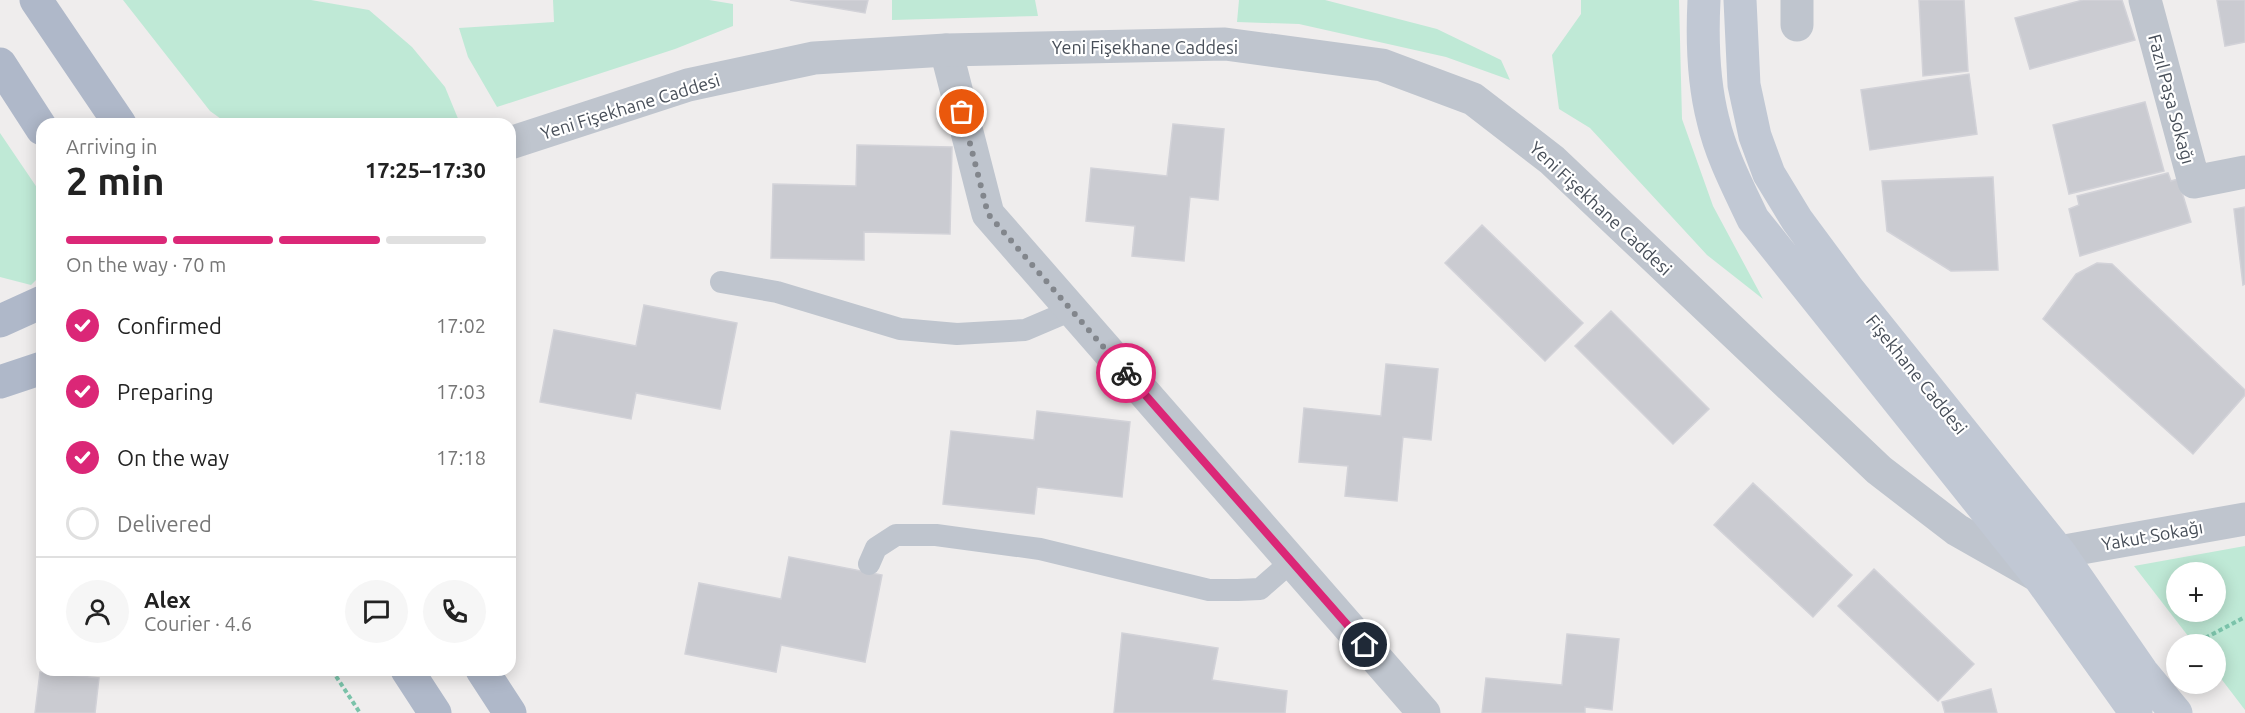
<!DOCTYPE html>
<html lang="en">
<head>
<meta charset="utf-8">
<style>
  :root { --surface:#fff; --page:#f6f6f6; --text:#222; --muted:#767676; --line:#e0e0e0; --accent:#db2777 }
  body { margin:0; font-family:Ubuntu,sans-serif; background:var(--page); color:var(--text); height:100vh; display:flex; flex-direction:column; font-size:22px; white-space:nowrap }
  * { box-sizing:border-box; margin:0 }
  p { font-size:20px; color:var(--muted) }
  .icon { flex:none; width:33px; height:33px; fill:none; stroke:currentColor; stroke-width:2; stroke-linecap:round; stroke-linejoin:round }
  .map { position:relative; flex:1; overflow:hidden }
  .side { position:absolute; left:36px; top:118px; width:480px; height:558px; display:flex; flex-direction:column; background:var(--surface); border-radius:18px; box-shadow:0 3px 15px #0003 }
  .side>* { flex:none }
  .buttons { position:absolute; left:2166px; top:562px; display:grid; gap:12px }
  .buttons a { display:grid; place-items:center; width:60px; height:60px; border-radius:50%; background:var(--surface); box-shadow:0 3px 15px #0003; font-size:30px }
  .pin { position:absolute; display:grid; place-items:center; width:51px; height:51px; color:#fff; margin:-26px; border:3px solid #fff; border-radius:50%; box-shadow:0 2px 6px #0007 }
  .courier { position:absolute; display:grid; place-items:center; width:60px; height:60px; margin:-30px; border:4px solid #db2777; border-radius:50%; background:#fff; color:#222; box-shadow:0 2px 8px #0007 }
  .head em { font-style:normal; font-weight:700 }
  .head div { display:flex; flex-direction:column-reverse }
  .head { display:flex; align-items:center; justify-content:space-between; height:102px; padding:0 30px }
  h1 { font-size:39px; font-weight:700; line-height:45px }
  .bar { display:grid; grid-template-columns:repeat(4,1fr); gap:9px 6px; align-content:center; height:72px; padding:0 30px }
  .bar i { height:8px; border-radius:4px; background:var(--line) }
  .bar .active { background:var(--accent) }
  .bar p { grid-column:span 4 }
  .line { display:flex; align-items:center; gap:15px; padding:0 30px; border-top:2px solid var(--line) }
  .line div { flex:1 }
  .round { display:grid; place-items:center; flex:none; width:63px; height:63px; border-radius:32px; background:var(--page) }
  ol { padding:0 30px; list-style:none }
  li { display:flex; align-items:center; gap:18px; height:66px }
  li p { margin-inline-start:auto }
  li .icon { padding:6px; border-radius:50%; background:var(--accent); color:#fff; stroke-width:4 }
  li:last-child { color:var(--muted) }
  li i { width:33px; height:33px; border:3px solid var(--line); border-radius:50% }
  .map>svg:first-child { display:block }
  .green { fill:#bfe9d6; fill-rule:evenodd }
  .building { fill:#cacbd1; stroke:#d2d2d8; stroke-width:1.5 }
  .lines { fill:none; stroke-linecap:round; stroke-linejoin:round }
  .path { stroke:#7bc3aa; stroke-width:4; stroke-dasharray:4.5 3; stroke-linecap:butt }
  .service { stroke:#bfc5ce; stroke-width:22 }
  .minor { stroke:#bfc5ce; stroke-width:33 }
  .tertiary { stroke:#bfc5ce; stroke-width:33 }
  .secondary { stroke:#c1c8d4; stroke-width:33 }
  .primary { stroke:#afb8c9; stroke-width:33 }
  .done { stroke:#82868c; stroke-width:6; stroke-dasharray:0 10.8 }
  .route { stroke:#db2777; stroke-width:8 }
  .labels { text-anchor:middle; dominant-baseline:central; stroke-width:4.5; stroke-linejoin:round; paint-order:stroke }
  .street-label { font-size:18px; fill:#474e58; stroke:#fff }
</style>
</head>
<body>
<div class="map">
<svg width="2245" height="713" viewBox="0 0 2245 713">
  <rect width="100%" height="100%" fill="#efeded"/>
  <path class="green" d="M123 0H311L369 10 412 47 445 87 459 121 448 124H228L210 111Z
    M553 0H709L733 4V26L675 49 497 107 468 57 459 28 554 22Z
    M892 0H1035L1038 16 892 20Z
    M1239 0H1325L1437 29 1501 60 1510 80 1446 57 1299 24 1237 22Z
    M1581 0H1679L1682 119 1713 206 1763 299 1707 255 1590 128 1559 109 1552 55 1581 14Z
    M0 133 42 195V274L31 285 0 277Z
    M2245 546V710L2216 672V645H2195L2134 566ZM2176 573H2216V612H2176Z"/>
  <path class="building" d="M790 0H868L865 13Z
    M1919 0H1964L1968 71 1923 76Z
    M2083 0H2122L2135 40 2030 69 2015 18Z
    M2217 0H2245V42L2225 46Z
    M1969 74 1977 134 1870 150 1861 90Z
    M2145 102 2164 171 2069 194 2053 125Z
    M1173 124 1224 129 1218 200 1190 197 1184 261 1132 256 1135 226 1086 221 1091 168 1167 176Z
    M857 145 952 147 950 234 864 232V260L771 258 773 184 856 186Z
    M2168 173 2171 181 2178 179 2191 222 2080 256 2069 209 2079 205 2077 196Z
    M1993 177 1998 270 1951 271 1887 231 1882 181Z
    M2245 207V284L2243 285 2234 209Z
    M1482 225 1583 323 1545 361 1445 263Z
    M2097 263 2112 264 2245 390V395L2193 454 2043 319 2076 274Z
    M644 305 737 323 720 409 636 393 631 419 540 402 554 330 636 346Z
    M1611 311 1709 409 1673 444 1575 346Z
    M1386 364 1438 369 1431 440 1403 437 1397 501 1345 496 1348 466 1299 462 1304 408 1381 416Z
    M1037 411 1130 422 1122 497 1037 487 1034 514 943 504 951 431 1034 440Z
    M1753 483 1852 575 1813 617 1714 525Z
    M789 557 882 575 865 662 781 645 776 672 685 654 699 583 781 599Z
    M1874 569 1974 664 1938 701 1838 606Z
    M1122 633 1218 648 1212 680 1287 691 1285 713H1114Z
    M1567 634 1619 639 1612 710 1585 707V713H1482L1486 678 1562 685Z
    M40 672 99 678 95 713H35Z
    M1991 689 1997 713H1945L1942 702Z"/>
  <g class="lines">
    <path class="path" d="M2192 645 2245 617
      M332 670 360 713"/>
    <path class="service" d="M721 282 777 292 900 329 957 334 1025 330 1072 310
      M869 564 876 548 896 535H936L1040 549 1209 590H1238L1260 589 1292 561"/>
    <path class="minor" d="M2145 0 2194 182 2245 172
      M1797 25V0
      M946 50 988 214 1424 713
      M2059 552 2245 519"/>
    <path class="tertiary" d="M510 143 688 85 814 58 946 50 1225 44 1382 65 1473 99 1552 160 1879 470 1957 530 2038 576"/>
    <path class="secondary" d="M1704 0C1702 40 1703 81 1713 120 1721 155 1738 187 1753 219L2039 577 2136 713
      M1740 0 1744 85 1755 136 1769 174 1797 220 1848 289 2059 552 2142 672 2176 713"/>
    <path class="primary" d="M36 0 120 124
      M0 64 42 129
      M0 321 42 302
      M0 382 42 368
      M407 670 435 713
      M482 670 510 713"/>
  </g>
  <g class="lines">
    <path class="done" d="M962 112 988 214 1126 373"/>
    <path class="route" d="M1126 373 1365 645"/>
  </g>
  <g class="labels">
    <g class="street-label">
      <text x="1145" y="47">Yeni Fişekhane Caddesi</text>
      <text transform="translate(2172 99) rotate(75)">Fazıl Paşa Sokağı</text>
      <text transform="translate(630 106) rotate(-17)">Yeni Fişekhane Caddesi</text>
      <text transform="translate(1601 208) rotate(43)">Yeni Fişekhane Caddesi</text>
      <text transform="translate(1917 374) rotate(51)">Fişekhane Caddesi</text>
      <text transform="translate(2152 535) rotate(-10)">Yakut Sokağı</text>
    </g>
  </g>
</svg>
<div class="buttons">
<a>+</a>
<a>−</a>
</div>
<div class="pin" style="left:962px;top:112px;background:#ea580c"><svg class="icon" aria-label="bag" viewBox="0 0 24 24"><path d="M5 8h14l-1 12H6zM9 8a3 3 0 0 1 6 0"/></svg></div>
<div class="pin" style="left:1365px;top:645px;background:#1f2937"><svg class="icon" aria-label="home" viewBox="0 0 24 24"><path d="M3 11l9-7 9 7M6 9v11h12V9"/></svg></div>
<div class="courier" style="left:1126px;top:373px"><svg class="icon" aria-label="bike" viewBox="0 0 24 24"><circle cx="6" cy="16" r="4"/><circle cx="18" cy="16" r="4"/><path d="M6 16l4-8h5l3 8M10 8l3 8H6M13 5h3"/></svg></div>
<section class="side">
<div class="head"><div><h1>2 min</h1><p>Arriving in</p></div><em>17:25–17:30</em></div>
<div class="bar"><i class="active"></i><i class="active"></i><i class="active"></i><i></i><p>On the way · 70 m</p></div>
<ol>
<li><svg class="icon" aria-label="check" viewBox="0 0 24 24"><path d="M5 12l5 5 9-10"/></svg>Confirmed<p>17:02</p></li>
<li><svg class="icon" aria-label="check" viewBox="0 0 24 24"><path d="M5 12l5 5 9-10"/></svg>Preparing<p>17:03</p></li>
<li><svg class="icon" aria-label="check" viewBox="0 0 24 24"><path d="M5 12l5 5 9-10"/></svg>On the way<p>17:18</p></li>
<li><i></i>Delivered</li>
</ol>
<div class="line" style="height:108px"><a class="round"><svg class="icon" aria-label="person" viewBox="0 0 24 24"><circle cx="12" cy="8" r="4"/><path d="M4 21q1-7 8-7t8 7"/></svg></a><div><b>Alex</b><p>Courier · 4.6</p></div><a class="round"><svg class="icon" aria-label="chat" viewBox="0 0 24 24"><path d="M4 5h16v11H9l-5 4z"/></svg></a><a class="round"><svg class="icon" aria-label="phone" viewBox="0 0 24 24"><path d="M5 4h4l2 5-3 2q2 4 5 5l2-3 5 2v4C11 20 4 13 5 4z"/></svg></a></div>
</section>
</div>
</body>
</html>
